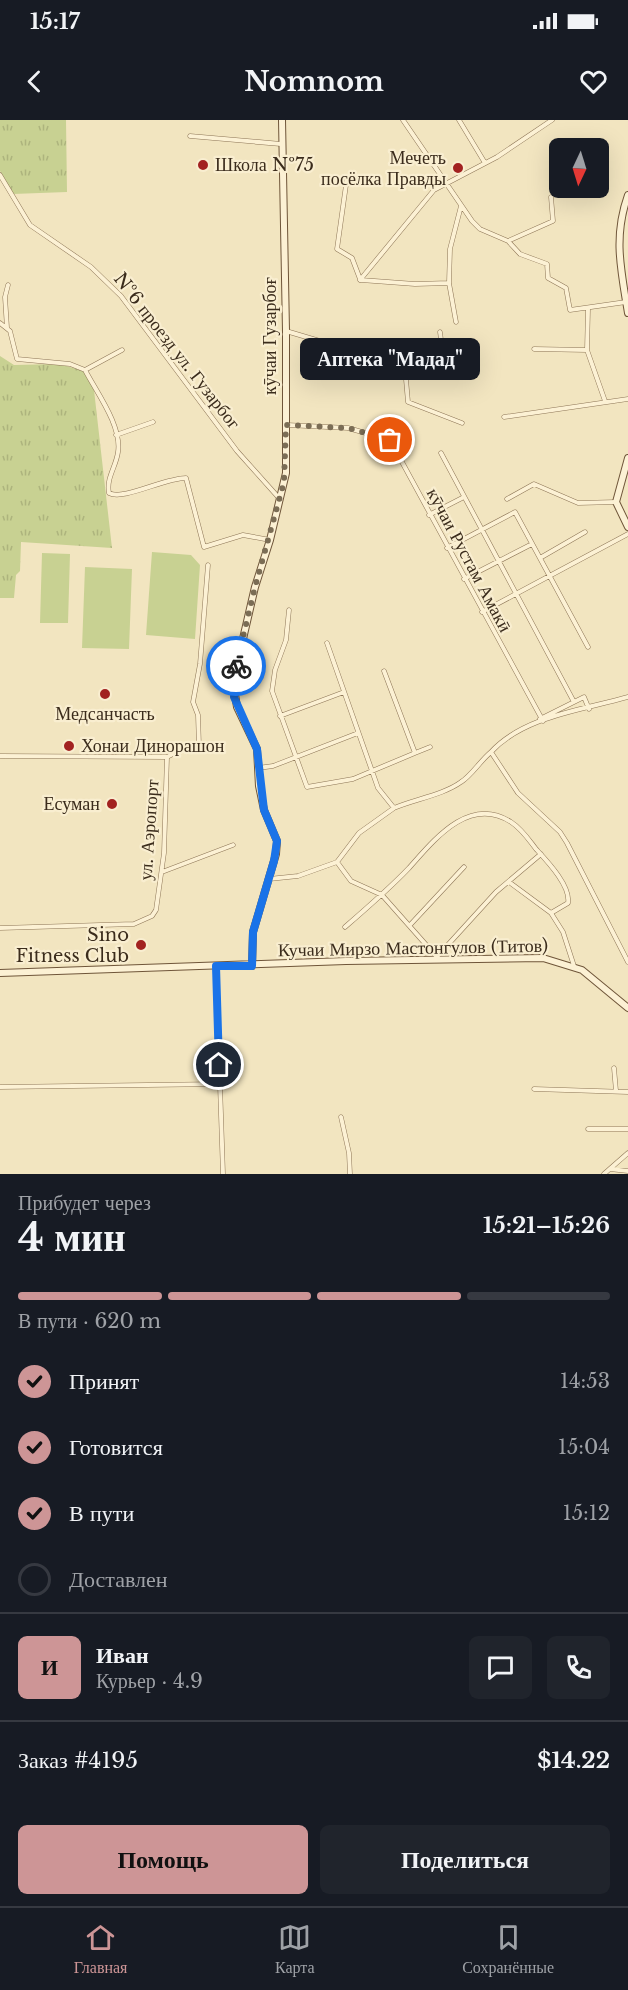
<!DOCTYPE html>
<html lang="ru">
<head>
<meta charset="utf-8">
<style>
  :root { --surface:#171b24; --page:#20242c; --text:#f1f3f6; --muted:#9ea1a6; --line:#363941; --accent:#cd9596 }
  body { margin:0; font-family:"Libre Baskerville",serif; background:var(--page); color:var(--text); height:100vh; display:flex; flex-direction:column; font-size:22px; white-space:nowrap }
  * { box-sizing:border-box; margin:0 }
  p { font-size:20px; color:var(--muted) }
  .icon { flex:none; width:33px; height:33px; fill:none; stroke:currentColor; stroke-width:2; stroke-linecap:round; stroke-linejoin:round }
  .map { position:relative; height:1054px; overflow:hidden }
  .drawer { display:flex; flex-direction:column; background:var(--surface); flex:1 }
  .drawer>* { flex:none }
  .needle { width:39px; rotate:184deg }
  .buttons { position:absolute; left:549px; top:18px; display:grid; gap:12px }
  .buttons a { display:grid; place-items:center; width:60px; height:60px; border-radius:9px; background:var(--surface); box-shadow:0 6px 24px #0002; font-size:30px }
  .pin { position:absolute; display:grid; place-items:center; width:51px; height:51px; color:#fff; margin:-26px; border:3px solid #fff; border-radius:50%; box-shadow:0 2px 6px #0007 }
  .courier { position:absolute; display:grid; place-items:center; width:60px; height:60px; margin:-30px; border:4px solid #1a73e8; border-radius:50%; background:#fff; color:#222; box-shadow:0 2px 8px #0007 }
  .bubble { position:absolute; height:42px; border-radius:9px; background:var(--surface); box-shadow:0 6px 24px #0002; font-size:20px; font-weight:800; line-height:42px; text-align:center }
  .overview em { font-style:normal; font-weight:800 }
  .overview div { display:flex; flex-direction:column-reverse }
  .overview { display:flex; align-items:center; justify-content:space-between; height:102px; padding:0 18px }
  h1 { font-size:39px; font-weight:800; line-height:45px }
  .bar { display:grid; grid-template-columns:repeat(4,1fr); gap:9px 6px; align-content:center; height:72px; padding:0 18px }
  .bar i { height:8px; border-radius:4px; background:var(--line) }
  .bar .current { background:var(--accent) }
  .bar p { grid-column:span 4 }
  .line { display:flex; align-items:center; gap:15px; padding:0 18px; border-top:2px solid var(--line) }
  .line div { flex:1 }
  .round { display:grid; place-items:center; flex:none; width:63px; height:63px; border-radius:9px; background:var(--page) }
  ol { padding:0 18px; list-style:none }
  li { display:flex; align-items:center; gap:18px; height:66px }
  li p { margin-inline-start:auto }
  li .icon { padding:6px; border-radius:50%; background:var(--accent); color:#111; stroke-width:4 }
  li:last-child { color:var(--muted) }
  li i { width:33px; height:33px; border:3px solid var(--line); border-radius:50% }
  .primary-button { display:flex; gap:12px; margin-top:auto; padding:12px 18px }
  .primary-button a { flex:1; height:69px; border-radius:9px; background:var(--accent); color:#111; font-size:24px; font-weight:800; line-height:69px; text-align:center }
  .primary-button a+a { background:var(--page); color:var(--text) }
  .status { display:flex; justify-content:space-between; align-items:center; height:42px; padding:0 30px; background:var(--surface); direction:ltr }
  .status svg { height:16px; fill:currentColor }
  header { display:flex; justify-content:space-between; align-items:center; height:78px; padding:0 18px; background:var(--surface); font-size:27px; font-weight:800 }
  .tab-bar { display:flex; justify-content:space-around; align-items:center; height:84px; border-top:2px solid var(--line); background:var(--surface); font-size:16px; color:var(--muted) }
  .tab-bar a { display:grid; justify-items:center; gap:3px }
  .tab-bar .current { color:var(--accent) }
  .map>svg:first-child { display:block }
  .grass { fill:url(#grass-tufts) }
  .pitch { fill:#c8d192 }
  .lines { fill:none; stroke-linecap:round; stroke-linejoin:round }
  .street-casing { stroke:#8d7556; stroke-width:5 }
  .secondary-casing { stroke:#6f5539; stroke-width:8 }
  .street { stroke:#fcf1d4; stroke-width:4 }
  .secondary { stroke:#fcf1d4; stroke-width:6 }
  .done { stroke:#7b6d55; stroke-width:6; stroke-dasharray:0 10.8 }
  .route { stroke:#1a73e8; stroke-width:8 }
  .poi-dot { fill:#a22220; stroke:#f9eed0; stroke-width:2 }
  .labels { text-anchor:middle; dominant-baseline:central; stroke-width:4.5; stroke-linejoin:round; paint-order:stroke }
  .poi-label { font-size:18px; fill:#3b2c1c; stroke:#f9eed0; text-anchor:end }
  .street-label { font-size:18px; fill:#3b2c1c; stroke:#f9eed0 }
</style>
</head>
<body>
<div class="status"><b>15:17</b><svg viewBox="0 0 49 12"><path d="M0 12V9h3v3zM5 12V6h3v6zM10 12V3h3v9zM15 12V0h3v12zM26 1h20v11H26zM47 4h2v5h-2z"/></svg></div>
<header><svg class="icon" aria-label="back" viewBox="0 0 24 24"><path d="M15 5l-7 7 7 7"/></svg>Nomnom<svg class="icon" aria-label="heart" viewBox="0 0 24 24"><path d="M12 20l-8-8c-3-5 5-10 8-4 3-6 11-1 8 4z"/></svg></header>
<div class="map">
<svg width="628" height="1054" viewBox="0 0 628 1054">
  <defs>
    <pattern id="grass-tufts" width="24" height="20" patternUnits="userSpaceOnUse" patternTransform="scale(1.5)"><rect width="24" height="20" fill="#c8d192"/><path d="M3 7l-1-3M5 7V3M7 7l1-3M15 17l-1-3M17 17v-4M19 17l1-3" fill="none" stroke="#adb47d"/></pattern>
  </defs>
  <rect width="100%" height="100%" fill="#f2e5c0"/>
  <path class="grass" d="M0 0H66L67 72 13 74 0 51Z
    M0 236 14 245 59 244 84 251 94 270 112 428 21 422 20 451 16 455 14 478H0Z"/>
  <path class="pitch" d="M152 432 191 435 200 445 195 519 146 515Z
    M42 433 70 434 68 503H40Z
    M85 447 132 449 129 529 82 528Z"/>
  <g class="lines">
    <g class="street-casing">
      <path id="street" d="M403 0 472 101 480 109 508 121 520 134 547 144 548 158 566 168 570 190 626 182
        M459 0 485 43
        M190 16 281 24
        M0 55 30 105 91 147 121 176 237 331 279 378
        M508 121 553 101 551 77
        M360 159 352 138 337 129 347 58 368 60
        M360 160 434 70 497 37 552 0
        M361 160 415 164 449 163 450 129 461 86
        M449 163 456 202
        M588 189 587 230 605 281
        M0 203 10 211 17 239 70 244 85 250C97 273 122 306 118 332 116 347 106 358 109 373 123 381 164 358 186 358L204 427 243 415 270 420
        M7 208 5 177 8 165
        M286 211 377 238 394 247 405 248 444 243 440 212
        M534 229 587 230
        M405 248 408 282 462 303
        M85 250 122 230
        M504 297 628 279
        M287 305 348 308 390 320 543 601
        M116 315 153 302
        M441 333 574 582
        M507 379 534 364 578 383 616 382
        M429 395 464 377
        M447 428 515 392 588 527
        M540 438 585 412
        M464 459 532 424
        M289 490 286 520 275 550 272 571 307 667 353 659 415 633 384 551
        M482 492 628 414
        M327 523 378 668 394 688C415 679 443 675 461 662 471 656 481 640 491 632
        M628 577C583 590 524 596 491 632L518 673 560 712 567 723 628 842
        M280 596 344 572
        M540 599 584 577 589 589
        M199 626 221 625
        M415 633 430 627
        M0 636 167 637
        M167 637 185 628 199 626 198 595 193 582 200 544 208 445
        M258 648 273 646 358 613
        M337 742 351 761 382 775 436 836
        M162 752 233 725
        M269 759 298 756 337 742 359 713 394 688
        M509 762 551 793
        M410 805 464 747
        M345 807C367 788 389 769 409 748 434 720 469 675 511 702 522 709 529 720 536 729 547 741 571 766 568 783L551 793 563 812 574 846
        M0 808 134 804 152 796 156 790 164 733 167 637
        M434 840 496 772 541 734
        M216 846 223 1054
        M614 948 616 971
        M0 967 220 964
        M534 969 628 972
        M341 997 349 1033 350 1054
        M588 1009H628
        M610 1049 628 1051
        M604 1054 628 1033"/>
    </g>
    <g class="secondary-casing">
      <path id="secondary" d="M628 75C613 117 621 150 628 193
        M628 338 616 382 628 407
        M252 846 253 812 276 734 277 721 264 690 259 666 257 629 237 587 233 562 255 467 270 420 286 353V211L282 0
        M0 853 346 841 543 838 582 850 628 888"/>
    </g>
    <use href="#street" class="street"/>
    <use href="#secondary" class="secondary"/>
  </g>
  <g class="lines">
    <path class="done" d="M236 546 255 467 284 362 286 305 348 308 390 320"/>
    <path class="route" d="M219 945 216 846H252L253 812 274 741 277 721 264 690 257 629 234 577 236 546"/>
  </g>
  <g class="poi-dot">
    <circle cx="203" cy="45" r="6"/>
    <circle cx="458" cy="48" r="6"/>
    <circle cx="105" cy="574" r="6"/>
    <circle cx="69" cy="626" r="6"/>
    <circle cx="112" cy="684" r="6"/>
    <circle cx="141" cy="825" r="6"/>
  </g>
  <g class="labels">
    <g class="poi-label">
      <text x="446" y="38">Мечеть<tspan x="446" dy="21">посёлка Правды</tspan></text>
      <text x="215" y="45" text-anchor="start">Школа №75</text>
      <text x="105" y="594" text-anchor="middle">Медсанчасть</text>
      <text x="81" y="626" text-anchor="start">Хонаи Динорашон</text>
      <text x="100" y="684">Есуман</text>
      <text x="129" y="815">Sino<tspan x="129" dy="21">Fitness Club</tspan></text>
    </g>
    <g class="street-label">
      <text transform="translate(270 216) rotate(-90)">кӯчаи Гузарбоғ</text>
      <text transform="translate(177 231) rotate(52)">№6 проезд ул. Гузарбог</text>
      <text transform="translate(469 440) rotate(62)">кӯчаи Рустам Амакӣ</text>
      <text transform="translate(149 710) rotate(-86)">ул. Аэропорт</text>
      <text transform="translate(413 828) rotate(-1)">Кучаи Мирзо Мастонгулов (Титов)</text>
    </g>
  </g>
</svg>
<div class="buttons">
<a><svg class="needle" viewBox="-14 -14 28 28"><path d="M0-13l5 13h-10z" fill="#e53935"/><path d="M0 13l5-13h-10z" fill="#9ea1a6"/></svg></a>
</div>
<div class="pin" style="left:390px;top:320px;background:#ea580c"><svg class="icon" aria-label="bag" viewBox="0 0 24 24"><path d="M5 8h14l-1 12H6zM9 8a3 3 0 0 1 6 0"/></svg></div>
<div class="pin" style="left:219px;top:945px;background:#1f2937"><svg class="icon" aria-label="home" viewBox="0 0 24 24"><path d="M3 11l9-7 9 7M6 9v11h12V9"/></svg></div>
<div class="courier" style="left:236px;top:546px"><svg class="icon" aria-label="bike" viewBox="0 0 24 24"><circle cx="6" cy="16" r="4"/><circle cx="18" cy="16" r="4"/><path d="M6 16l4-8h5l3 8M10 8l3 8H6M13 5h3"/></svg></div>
<div class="bubble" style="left:300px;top:218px;width:180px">Аптека &quot;Мадад&quot;</div>
</div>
<section class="drawer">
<div class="overview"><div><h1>4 мин</h1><p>Прибудет через</p></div><em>15:21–15:26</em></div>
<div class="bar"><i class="current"></i><i class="current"></i><i class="current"></i><i></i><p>В пути · 620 m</p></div>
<ol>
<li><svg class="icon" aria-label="check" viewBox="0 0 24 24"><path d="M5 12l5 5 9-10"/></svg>Принят<p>14:53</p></li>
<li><svg class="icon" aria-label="check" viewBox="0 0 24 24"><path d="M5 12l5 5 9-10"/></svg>Готовится<p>15:04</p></li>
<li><svg class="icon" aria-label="check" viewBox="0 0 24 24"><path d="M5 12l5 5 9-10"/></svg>В пути<p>15:12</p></li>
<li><i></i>Доставлен</li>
</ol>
<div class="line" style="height:108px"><b class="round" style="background:var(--accent);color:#111">И</b><div><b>Иван</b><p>Курьер · 4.9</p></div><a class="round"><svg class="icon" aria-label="chat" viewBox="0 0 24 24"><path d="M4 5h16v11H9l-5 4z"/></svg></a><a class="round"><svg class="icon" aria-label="phone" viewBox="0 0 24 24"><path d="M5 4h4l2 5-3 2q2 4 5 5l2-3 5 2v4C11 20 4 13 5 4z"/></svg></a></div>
<div class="line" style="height:78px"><div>Заказ #4195</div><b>$14.22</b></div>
<div class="primary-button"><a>Помощь</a><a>Поделиться</a></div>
</section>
<nav class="tab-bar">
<a class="current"><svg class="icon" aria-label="home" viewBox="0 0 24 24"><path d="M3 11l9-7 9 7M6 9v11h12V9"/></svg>Главная</a>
<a><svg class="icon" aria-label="map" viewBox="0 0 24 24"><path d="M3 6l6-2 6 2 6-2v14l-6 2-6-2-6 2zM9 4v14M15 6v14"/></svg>Карта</a>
<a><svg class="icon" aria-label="saved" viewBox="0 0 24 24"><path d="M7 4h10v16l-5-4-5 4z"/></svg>Сохранённые</a>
</nav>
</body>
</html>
